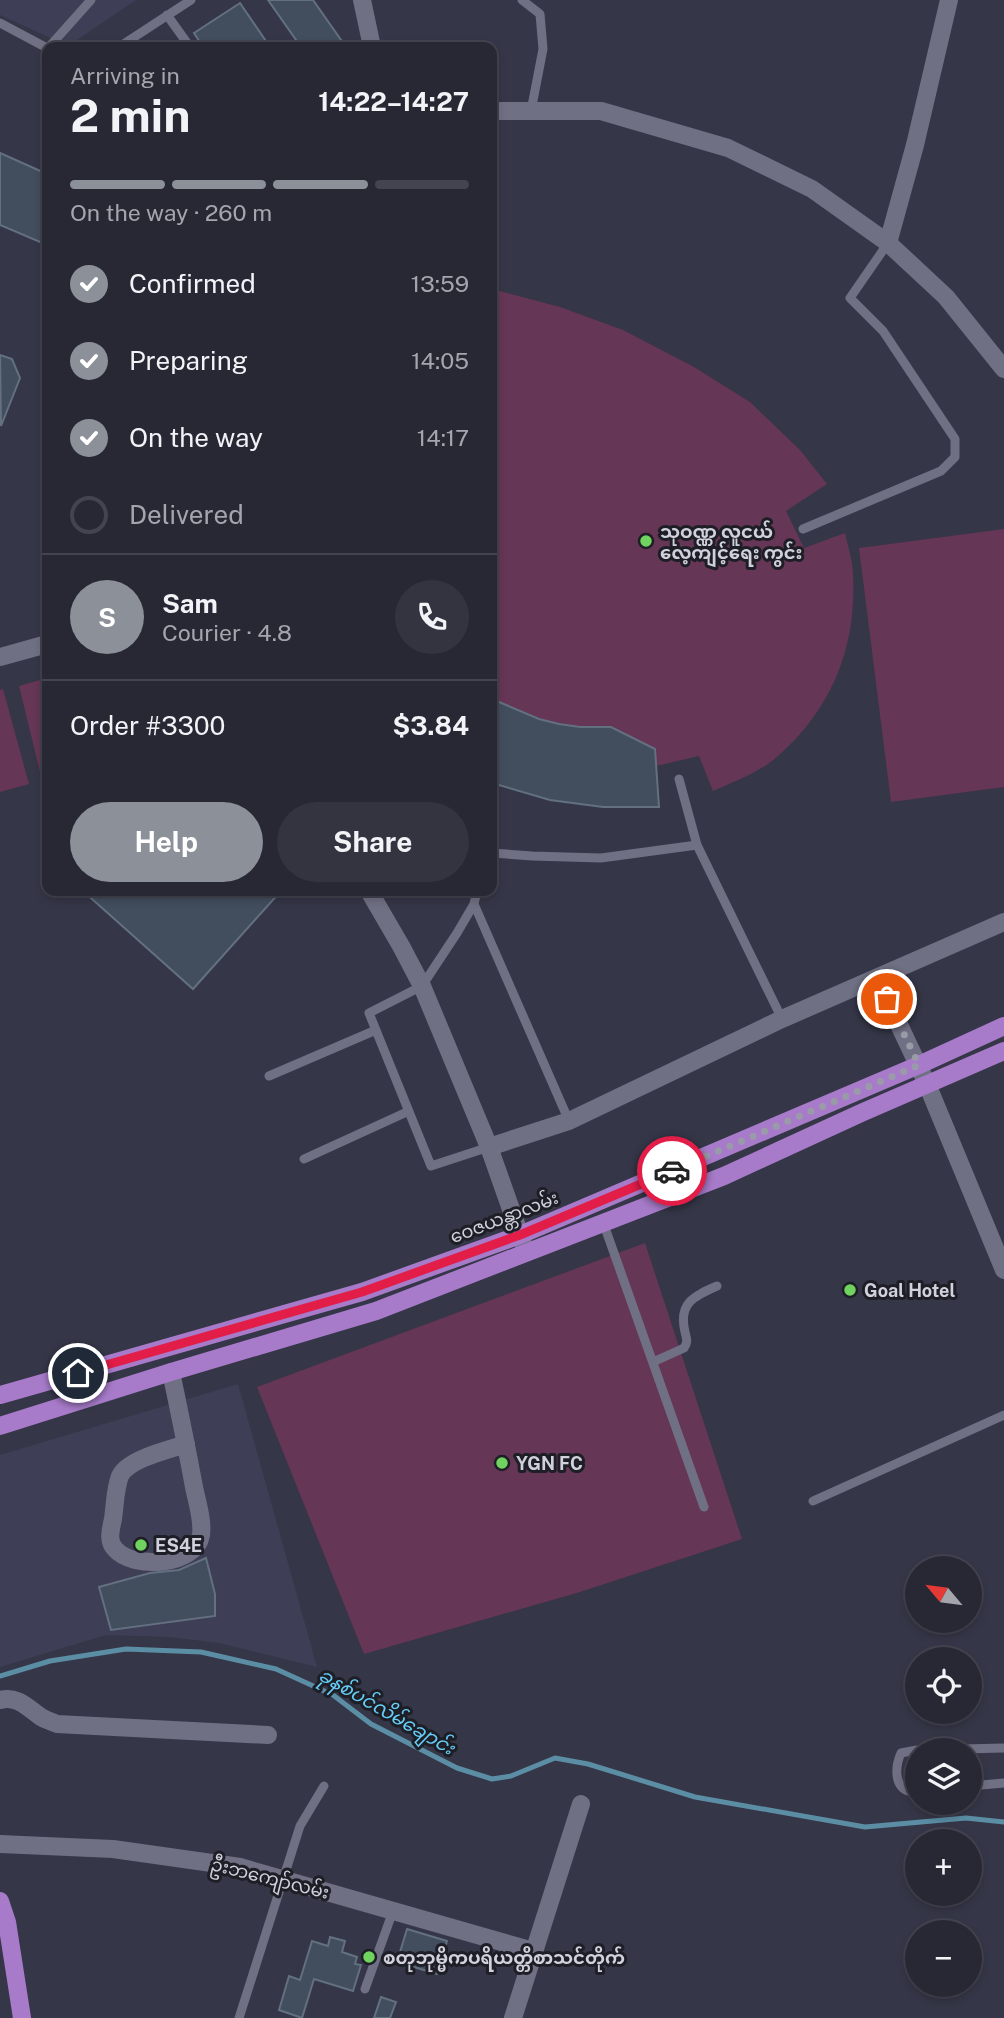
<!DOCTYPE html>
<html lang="en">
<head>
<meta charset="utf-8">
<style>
  :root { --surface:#282835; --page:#343441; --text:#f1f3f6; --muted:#a5a6ad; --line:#444450; --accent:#8c9099 }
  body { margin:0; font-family:"Public Sans","Noto Sans Myanmar",sans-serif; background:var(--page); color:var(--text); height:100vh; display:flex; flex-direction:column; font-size:26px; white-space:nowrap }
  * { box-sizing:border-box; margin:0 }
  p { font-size:23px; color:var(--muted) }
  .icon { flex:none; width:38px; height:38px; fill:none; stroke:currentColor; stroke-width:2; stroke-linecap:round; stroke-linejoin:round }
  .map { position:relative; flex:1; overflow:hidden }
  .side { position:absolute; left:42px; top:42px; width:455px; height:854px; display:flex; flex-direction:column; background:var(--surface); border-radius:14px; box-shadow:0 4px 10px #0003,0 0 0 2px var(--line) }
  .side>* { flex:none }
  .needle { width:46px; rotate:299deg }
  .buttons { position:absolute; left:905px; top:1556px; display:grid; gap:14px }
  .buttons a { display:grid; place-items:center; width:77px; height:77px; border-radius:50%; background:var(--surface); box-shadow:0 4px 10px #0003,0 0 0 2px var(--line); font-size:35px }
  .pin { position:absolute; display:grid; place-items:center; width:60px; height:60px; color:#fff; margin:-30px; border:4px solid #fff; border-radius:50%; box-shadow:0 2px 7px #0007 }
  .courier { position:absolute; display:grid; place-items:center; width:70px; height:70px; margin:-35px; border:5px solid #e11d48; border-radius:50%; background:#fff; color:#222; box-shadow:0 2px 9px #0007 }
  .headline em { font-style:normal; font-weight:700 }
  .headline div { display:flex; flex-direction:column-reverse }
  .headline { display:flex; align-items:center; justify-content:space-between; height:119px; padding:0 28px }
  h1 { font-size:46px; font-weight:700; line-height:52px }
  .bar { display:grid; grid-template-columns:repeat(4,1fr); gap:10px 7px; align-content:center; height:84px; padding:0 28px }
  .bar i { height:9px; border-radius:5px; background:var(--line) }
  .bar .active { background:var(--accent) }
  .bar p { grid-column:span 4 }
  .line { display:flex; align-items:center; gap:18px; padding:0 28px; border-top:2px solid var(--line) }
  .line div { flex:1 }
  .round { display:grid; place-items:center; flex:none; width:74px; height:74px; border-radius:37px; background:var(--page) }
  ol { padding:0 28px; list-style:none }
  li { display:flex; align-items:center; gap:21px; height:77px }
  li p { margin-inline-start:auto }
  li .icon { padding:7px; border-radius:50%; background:var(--accent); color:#fff; stroke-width:4 }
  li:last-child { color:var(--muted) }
  li i { width:38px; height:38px; border:4px solid var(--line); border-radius:50% }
  .button { display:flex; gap:14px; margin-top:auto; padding:14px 28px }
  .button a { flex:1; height:80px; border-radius:42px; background:var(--accent); color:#fff; font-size:28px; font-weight:700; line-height:80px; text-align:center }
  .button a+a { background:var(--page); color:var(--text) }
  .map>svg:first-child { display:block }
  .built { fill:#3e3e56 }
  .green { fill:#653655 }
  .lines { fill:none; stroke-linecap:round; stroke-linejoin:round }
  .stream { stroke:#5b8ea5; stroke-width:5 }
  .building { fill:#424e5d; stroke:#637080; stroke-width:2 }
  .service { stroke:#6f7083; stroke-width:9 }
  .minor { stroke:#6f7083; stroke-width:18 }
  .primary { stroke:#a77bc9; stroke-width:18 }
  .done { stroke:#9a9ba8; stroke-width:7; stroke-dasharray:0 12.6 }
  .route { stroke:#e11d48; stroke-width:9 }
  .poi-dot { fill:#70d35f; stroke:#1e1e26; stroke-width:2.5 }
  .labels { text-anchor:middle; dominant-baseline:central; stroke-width:6; stroke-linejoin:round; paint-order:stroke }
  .poi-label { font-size:18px; font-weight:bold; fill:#d0d1dc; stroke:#1e1e26; text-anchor:start }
  .street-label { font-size:18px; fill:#d0d1dc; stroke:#1e1e26 }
  .water-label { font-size:19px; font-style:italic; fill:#65cdf6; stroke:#1e1e26 }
</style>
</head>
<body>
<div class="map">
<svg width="1004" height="2018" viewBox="0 0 1004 2018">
  <rect width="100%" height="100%" fill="#353647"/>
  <path class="built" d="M0 0H136L68 46 0 15Z
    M238 1384 317 1667 219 1643 169 1637 106 1635 0 1667V1455Z"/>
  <path class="green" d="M492 289 560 307 623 330 694 367 750 402 800 450 827 484 786 511 804 548 845 533C848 547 853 561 853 575 857 646 832 709 778 756 760 772 735 781 713 791L699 756 656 766 550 800 492 783Z
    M1004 529V787L891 802 859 548Z
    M47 678V778L42 780 19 686Z
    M3 689 29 784 0 792V690Z
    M645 1243 742 1539 580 1592 364 1654 257 1387Z"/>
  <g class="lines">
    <path class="stream" d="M0 1676 50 1661 126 1649 201 1652 276 1669 333 1695 371 1724 457 1768 492 1779 511 1776 555 1758 588 1764 695 1797 865 1827 966 1818 1004 1822"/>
  </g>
  <path class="building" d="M268 0H313L346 47H301Z
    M240 3 270 47H203L194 33Z
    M0 153 47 174V245L0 225Z
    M0 355 12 359 20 378 1 426Z
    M492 699 539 719 559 724 580 727H611L655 749 659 807H603L550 800 492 783Z
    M83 891H281L193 989Z
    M206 1558 215 1594V1616L111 1630 99 1587 150 1573 179 1570Z
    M407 1929 447 1941 437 1974 397 1962Z
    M330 1937 345 1941 342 1952 357 1957 355 1964 361 1965 353 1991 314 1979 302 2018 279 2010 289 1976 300 1980 312 1941 328 1946Z
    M381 1997 396 2002 390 2018H374Z"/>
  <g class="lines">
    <path class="service" d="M522 0 540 14 543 49 531 111
      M167 15 190 47
      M0 23 47 48
      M49 47 91 0
      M119 47 191 0
      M803 529 941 471 955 457V439L883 331 850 298 888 243
      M679 779 697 845 782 1019
      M492 853 532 856 601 858 697 845
      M477 891 474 904 457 933 422 986 369 1013 431 1166 489 1147
      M474 904 569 1121
      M269 1076 376 1030
      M304 1159 409 1111
      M603 1222 704 1507
      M653 1362 684 1348C688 1342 687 1340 685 1332 678 1303 694 1296 717 1286
      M813 1501 1004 1415
      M917 1750 901 1753C894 1769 894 1794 917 1792
      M921 1750 1004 1748
      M970 1786 1004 1783
      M365 1989 393 1911
      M239 2018 300 1826 324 1786"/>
    <path class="minor" d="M362 0 372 47
      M492 111H601L728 148 812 189 888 243 946 297 1004 369
      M888 243 915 145 949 0
      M0 657 47 644
      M369 891 401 946 422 986 489 1147 525 1249
      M877 978 927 1084 1004 1270
      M489 1147 569 1121 782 1019 1004 922
      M171 1372C179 1410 187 1449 194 1487 197 1502 203 1520 201 1535 196 1566 133 1570 115 1549 107 1541 111 1529 113 1519 115 1505 115 1489 120 1476 128 1459 168 1450 186 1444
      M0 1700C17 1695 28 1708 41 1717 46 1720 52 1722 57 1724L268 1735
      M0 1844 113 1849 240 1867 533 1951
      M513 2018 581 1804"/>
    <path class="primary" d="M0 1395 362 1292 520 1235 919 1065 1004 1026
      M0 1426 171 1372 376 1311 724 1176 861 1113 1004 1051
      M0 1901 7 1922 22 2018"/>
  </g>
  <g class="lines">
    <path class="done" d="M672 1171 919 1065 887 999"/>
    <path class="route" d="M78 1373 362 1292 520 1235 672 1171"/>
  </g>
  <g class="poi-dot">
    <circle cx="646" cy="541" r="7"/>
    <circle cx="850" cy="1290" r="7"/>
    <circle cx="502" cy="1463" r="7"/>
    <circle cx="141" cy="1545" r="7"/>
    <circle cx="369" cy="1957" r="7"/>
  </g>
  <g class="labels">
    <g class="poi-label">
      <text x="660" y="531">သုဝဏ္ဏ လူငယ်<tspan x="660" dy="21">လေ့ကျင့်ရေး ကွင်း</tspan></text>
      <text x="864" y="1290">Goal Hotel</text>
      <text x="516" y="1463">YGN FC</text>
      <text x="155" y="1545">ES4E</text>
      <text x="383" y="1957">စတုဘုမ္မိကပရိယတ္တိစာသင်တိုက်</text>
    </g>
    <g class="street-label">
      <text transform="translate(504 1217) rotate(-21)">ဝေဇယန္တာလမ်း</text>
      <text transform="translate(270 1878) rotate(14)">ဦးဘကျော်လမ်း</text>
    </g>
    <g class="water-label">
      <text transform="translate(387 1711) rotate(30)">ခုနစ်ပင်လိမ်ချောင်း</text>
    </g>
  </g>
</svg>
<div class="buttons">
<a><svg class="needle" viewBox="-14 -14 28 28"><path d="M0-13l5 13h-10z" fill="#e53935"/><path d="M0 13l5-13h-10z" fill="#a5a6ad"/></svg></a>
<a><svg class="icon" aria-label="locate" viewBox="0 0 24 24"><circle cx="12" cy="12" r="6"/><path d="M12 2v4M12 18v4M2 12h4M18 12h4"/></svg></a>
<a><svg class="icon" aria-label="layers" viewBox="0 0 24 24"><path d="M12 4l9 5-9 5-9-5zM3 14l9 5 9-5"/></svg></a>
<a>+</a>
<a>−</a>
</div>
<div class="pin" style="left:887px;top:999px;background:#ea580c"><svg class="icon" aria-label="bag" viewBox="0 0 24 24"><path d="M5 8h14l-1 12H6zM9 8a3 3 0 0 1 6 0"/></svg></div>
<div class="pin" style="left:78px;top:1373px;background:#1f2937"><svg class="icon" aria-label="home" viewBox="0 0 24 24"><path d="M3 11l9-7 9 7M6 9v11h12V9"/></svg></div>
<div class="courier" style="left:672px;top:1171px"><svg class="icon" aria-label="car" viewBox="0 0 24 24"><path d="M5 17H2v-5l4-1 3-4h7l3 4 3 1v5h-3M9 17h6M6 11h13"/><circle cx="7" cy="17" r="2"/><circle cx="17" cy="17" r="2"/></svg></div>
<section class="side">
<div class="headline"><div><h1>2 min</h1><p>Arriving in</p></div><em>14:22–14:27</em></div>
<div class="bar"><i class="active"></i><i class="active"></i><i class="active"></i><i></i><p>On the way · 260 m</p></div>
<ol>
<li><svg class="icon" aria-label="check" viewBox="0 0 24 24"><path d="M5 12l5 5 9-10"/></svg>Confirmed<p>13:59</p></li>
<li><svg class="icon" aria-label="check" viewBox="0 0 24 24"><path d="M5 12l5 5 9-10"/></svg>Preparing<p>14:05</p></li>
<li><svg class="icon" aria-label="check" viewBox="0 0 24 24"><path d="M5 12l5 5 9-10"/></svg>On the way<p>14:17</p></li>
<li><i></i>Delivered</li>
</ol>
<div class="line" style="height:126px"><b class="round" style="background:var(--accent);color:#fff">S</b><div><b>Sam</b><p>Courier · 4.8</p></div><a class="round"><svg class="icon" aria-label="phone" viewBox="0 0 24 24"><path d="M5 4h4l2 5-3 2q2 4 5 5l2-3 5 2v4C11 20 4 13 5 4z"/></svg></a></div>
<div class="line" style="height:91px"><div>Order #3300</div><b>$3.84</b></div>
<div class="button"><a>Help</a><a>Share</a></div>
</section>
</div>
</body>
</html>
